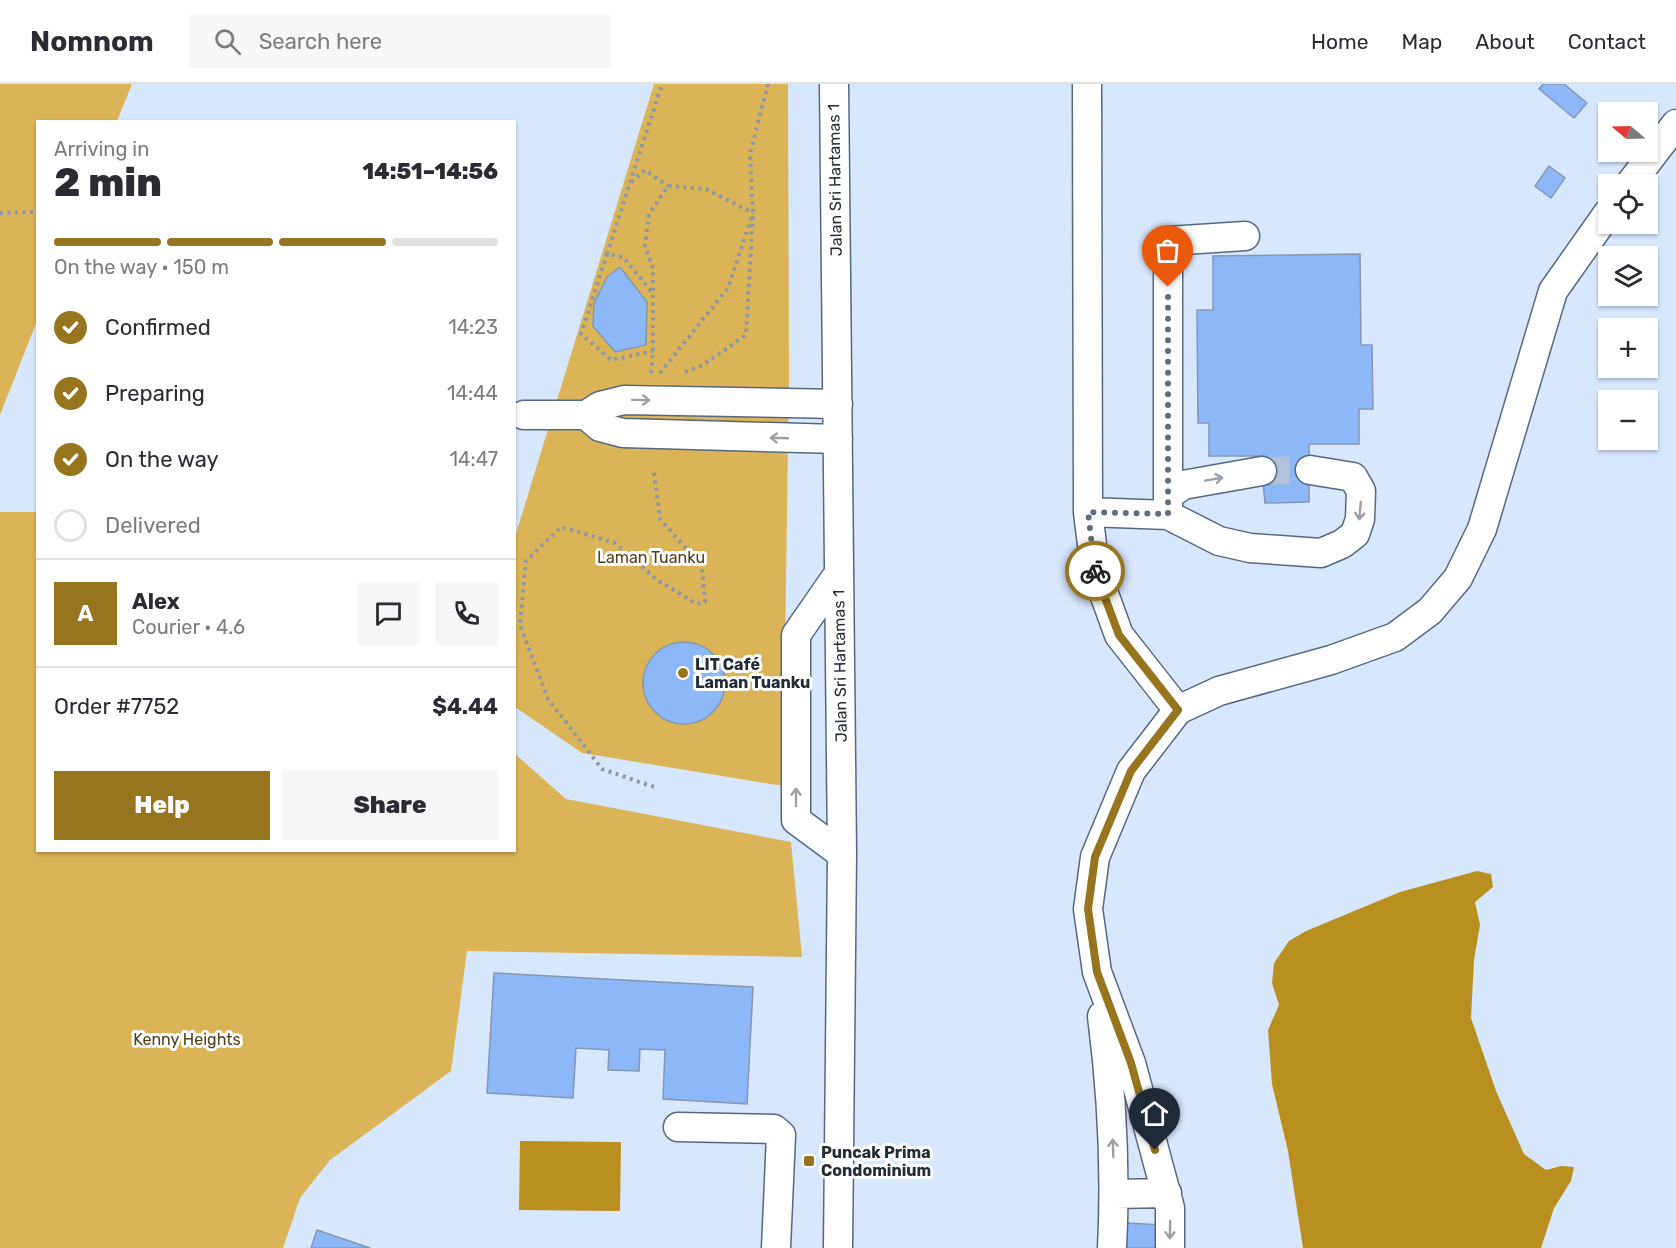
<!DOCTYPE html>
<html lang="en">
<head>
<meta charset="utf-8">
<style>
  :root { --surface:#fff; --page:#f7f7f7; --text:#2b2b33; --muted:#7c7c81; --line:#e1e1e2; --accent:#96751e }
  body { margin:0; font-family:Rubik,sans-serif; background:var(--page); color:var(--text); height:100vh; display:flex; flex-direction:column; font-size:22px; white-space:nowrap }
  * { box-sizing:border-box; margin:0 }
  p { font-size:20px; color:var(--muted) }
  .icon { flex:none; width:33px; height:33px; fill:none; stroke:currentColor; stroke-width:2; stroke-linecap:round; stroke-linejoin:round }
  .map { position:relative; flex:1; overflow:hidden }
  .details { position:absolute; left:36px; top:36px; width:480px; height:732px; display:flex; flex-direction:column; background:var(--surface); border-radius:0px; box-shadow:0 2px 4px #0004 }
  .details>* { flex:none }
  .needle { width:39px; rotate:289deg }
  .buttons { position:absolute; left:1598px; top:18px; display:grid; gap:12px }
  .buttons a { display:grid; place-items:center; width:60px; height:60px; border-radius:0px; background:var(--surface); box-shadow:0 2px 4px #0004; font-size:30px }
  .pin { position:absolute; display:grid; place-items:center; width:51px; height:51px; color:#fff; margin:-62px -26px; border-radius:50% 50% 50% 0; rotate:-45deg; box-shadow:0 0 6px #0007 }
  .pin .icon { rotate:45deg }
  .courier { position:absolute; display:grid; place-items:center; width:60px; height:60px; margin:-30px; border:4px solid #96751e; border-radius:50%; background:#fff; color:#222; box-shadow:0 2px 8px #0007 }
  .overview em { font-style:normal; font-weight:800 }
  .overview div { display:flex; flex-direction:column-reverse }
  .overview { display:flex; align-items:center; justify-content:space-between; height:102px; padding:0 18px }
  h1 { font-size:39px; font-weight:800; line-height:45px }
  .bar { display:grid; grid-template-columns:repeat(4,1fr); gap:9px 6px; align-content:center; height:72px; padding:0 18px }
  .bar i { height:8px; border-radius:4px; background:var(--line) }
  .bar .active { background:var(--accent) }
  .bar p { grid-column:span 4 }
  .line { display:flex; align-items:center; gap:15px; padding:0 18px; border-top:2px solid var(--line) }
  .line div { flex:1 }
  .round { display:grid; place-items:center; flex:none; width:63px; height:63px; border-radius:0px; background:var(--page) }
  ol { padding:0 18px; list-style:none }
  li { display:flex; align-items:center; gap:18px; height:66px }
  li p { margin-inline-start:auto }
  li .icon { padding:6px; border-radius:50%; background:var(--accent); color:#fff; stroke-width:4 }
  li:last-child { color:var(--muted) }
  li i { width:33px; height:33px; border:3px solid var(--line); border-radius:50% }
  .button { display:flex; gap:12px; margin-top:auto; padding:12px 18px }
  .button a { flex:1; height:69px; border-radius:0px; background:var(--accent); color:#fff; font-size:24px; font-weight:800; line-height:69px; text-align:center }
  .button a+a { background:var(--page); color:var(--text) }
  header { display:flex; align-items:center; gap:36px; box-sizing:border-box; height:84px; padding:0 30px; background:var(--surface); border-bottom:2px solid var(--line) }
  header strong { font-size:28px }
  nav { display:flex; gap:33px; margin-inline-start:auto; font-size:21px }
  .search { width:420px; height:54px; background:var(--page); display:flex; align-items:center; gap:15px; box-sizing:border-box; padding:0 21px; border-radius:0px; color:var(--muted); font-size:22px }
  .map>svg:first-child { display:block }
  .green { fill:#dbb457 }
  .water { fill:#b99020 }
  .building { fill:#8cb8f8; stroke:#8497b2; stroke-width:1.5 }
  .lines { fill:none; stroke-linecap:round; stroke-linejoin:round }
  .minor-tunnel { stroke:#b3c1d6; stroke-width:28; stroke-dasharray:28 14; stroke-linecap:butt }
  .minor-casing { stroke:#566881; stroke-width:31 }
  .path { stroke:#8a97a8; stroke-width:4; stroke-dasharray:3 4.5; stroke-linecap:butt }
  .minor { stroke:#fff; stroke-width:28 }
  .oneway { stroke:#9ca0a4 }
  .done { stroke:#626d7b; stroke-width:6; stroke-dasharray:0 10.8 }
  .route { stroke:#96751e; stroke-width:8 }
  .poi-dot { fill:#96751e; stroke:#fff; stroke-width:2 }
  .labels { text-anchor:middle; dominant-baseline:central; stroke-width:6; stroke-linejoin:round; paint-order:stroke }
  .street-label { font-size:16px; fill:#232b35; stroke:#fff }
  .park-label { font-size:16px; fill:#524116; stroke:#fff }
  .poi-label { font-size:16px; font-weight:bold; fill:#232b35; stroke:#fff; text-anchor:start }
</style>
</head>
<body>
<header>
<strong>Nomnom</strong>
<div class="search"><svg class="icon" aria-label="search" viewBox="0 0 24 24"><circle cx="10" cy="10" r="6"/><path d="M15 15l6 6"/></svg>Search here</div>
<nav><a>Home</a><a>Map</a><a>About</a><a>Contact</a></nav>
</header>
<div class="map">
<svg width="1676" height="1164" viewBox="0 0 1676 1164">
  <rect width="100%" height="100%" fill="#d7e7fe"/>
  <path class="green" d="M0 0H132L117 37 38 38 37 237 0 331Z
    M654 0H788L789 292 783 702 582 669 515 623V453Z
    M0 428H37L38 766H514L515 670 566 715 791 758 802 873 467 867 451 987 330 1076 300 1114 283 1164H0Z"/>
  <path class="water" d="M1477 787 1491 790 1493 803 1475 818 1480 841 1474 876 1471 934 1496 1007 1524 1070 1546 1086 1561 1082 1574 1083 1571 1097 1554 1124 1541 1164H1303L1288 1067 1272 1000 1268 946 1279 921 1272 899 1274 879 1289 857 1306 847 1400 808Z
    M520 1057 621 1058 620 1127 519 1126Z"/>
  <path class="building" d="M1543 0H1564L1587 19 1574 34 1539 5Z
    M1549 82 1565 94 1551 114 1535 102Z
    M1360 170 1361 261H1372L1373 325H1359V360H1309V418L1265 419 1262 387 1265 372H1209V339H1198L1197 226H1213V172Z
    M620 183 647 218 646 261 615 268 593 242 594 219 607 193Z
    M643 599a41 41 0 1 1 82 0a41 41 0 1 1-82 0Z
    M494 889 753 903 747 1020 663 1015 665 966 640 965 639 987 608 986 609 966 576 964 573 1014 487 1009Z
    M1127 1139 1161 1141 1160 1164H1125Z
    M317 1146 370 1164H311Z"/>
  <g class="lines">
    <path class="minor-tunnel" d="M1262 387 1310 386"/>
    <g class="minor-casing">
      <path id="minor" d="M834 0 842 770 838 1164
        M1087 0 1088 428 1095 485 1119 551 1178 626
        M1630 100 1676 40
        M524 331H586L600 322 624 316 838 320
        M586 331 600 343 623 349 838 355
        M1169 411 1183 401 1262 387
        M1088 428 1168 431V157L1245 152
        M1168 431 1219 457 1250 464 1321 469 1342 460 1355 450 1360 435 1361 407 1353 393 1310 386
        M839 489 796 551V736L842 770
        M1102 932C1112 1010 1116 1086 1112 1164
        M678 1043 774 1045 781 1051 776 1164
        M1115 1110 1167 1109
        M1170 1164V1124L1131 979 1097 888 1088 825 1095 773 1131 687 1178 626 1219 607 1331 576 1395 553 1430 527 1458 494 1482 445 1553 207 1608 129"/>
    </g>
    <path class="path" d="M631 98 645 86 668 102
      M0 129 38 128
      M607 170 662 0
      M651 207 623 173 607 170 581 250 611 276 653 267
      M685 288 703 281 746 251 753 129 750 70 768 0
      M651 289 653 267V184L645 161 649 130 668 102 706 105 753 129
      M660 289 728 204 753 129
      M654 389 660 435 702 483 705 518 697 520 656 495 615 459 561 443 526 477 520 541 548 615 602 685 657 704"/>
    <use href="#minor" class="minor"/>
  </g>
  <defs><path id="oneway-shaft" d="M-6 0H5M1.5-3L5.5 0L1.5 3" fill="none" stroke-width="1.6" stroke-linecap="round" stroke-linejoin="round" transform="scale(1.5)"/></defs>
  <g class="oneway">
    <use href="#oneway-shaft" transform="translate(641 316) rotate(1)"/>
    <use href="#oneway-shaft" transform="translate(779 354) rotate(-178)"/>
    <use href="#oneway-shaft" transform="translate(1214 395) rotate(-10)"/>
    <use href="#oneway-shaft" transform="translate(1360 427) rotate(95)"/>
    <use href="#oneway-shaft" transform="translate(796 713) rotate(-90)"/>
    <use href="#oneway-shaft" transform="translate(1113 1064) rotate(-92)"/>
    <use href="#oneway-shaft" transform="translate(1170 1146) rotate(91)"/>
  </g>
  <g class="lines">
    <path class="done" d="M1095 487 1088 428 1168 430V203"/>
    <path class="route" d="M1095 487 1119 551 1178 626 1131 687 1095 773 1088 825 1097 888 1131 979 1155 1066"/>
  </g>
  <g class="poi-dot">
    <circle cx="683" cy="589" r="6"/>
    <rect x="803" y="1071" width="12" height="12" rx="3"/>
  </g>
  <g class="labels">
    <g class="street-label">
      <text transform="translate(835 96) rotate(-91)">Jalan Sri Hartamas 1</text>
      <text transform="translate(840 582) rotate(-91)">Jalan Sri Hartamas 1</text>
    </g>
    <g class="park-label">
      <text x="651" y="473">Laman Tuanku</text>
      <text x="187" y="955">Kenny Heights</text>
    </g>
    <g class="poi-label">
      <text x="695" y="580">LIT Café<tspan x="695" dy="18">Laman Tuanku</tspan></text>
      <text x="821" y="1068">Puncak Prima<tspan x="821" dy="18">Condominium</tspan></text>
    </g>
  </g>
</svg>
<div class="buttons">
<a><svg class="needle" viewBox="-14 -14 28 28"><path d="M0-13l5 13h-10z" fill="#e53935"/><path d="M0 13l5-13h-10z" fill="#7c7c81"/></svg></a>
<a><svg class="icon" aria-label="locate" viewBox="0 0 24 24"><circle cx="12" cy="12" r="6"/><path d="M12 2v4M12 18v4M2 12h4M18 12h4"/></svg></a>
<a><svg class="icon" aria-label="layers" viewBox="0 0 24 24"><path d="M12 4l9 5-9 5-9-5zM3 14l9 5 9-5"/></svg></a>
<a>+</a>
<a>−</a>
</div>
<div class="pin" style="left:1168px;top:203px;background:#ea580c"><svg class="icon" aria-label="bag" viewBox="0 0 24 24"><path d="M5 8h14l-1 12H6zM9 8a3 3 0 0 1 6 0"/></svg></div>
<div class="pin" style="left:1155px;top:1066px;background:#1f2937"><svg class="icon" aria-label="home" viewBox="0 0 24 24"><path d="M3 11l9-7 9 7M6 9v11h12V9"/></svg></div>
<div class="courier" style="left:1095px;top:487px"><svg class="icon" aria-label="bike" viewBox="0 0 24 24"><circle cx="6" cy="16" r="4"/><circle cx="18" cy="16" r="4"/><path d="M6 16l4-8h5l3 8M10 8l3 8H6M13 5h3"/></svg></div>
<section class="details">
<div class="overview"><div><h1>2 min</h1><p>Arriving in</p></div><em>14:51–14:56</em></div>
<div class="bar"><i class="active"></i><i class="active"></i><i class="active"></i><i></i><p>On the way · 150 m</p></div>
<ol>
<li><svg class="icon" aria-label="check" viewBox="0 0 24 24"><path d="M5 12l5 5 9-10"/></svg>Confirmed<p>14:23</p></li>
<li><svg class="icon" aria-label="check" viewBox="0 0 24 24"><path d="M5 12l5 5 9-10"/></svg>Preparing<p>14:44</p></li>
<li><svg class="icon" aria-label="check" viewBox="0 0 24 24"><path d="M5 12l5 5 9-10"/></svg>On the way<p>14:47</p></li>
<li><i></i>Delivered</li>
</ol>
<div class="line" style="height:108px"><b class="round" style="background:var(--accent);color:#fff">A</b><div><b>Alex</b><p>Courier · 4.6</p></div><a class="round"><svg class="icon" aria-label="chat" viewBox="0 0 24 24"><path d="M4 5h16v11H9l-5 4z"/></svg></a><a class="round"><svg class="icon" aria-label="phone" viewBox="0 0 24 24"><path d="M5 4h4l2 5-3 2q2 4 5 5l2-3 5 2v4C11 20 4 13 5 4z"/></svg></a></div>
<div class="line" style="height:78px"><div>Order #7752</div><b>$4.44</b></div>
<div class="button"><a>Help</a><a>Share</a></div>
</section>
</div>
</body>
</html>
